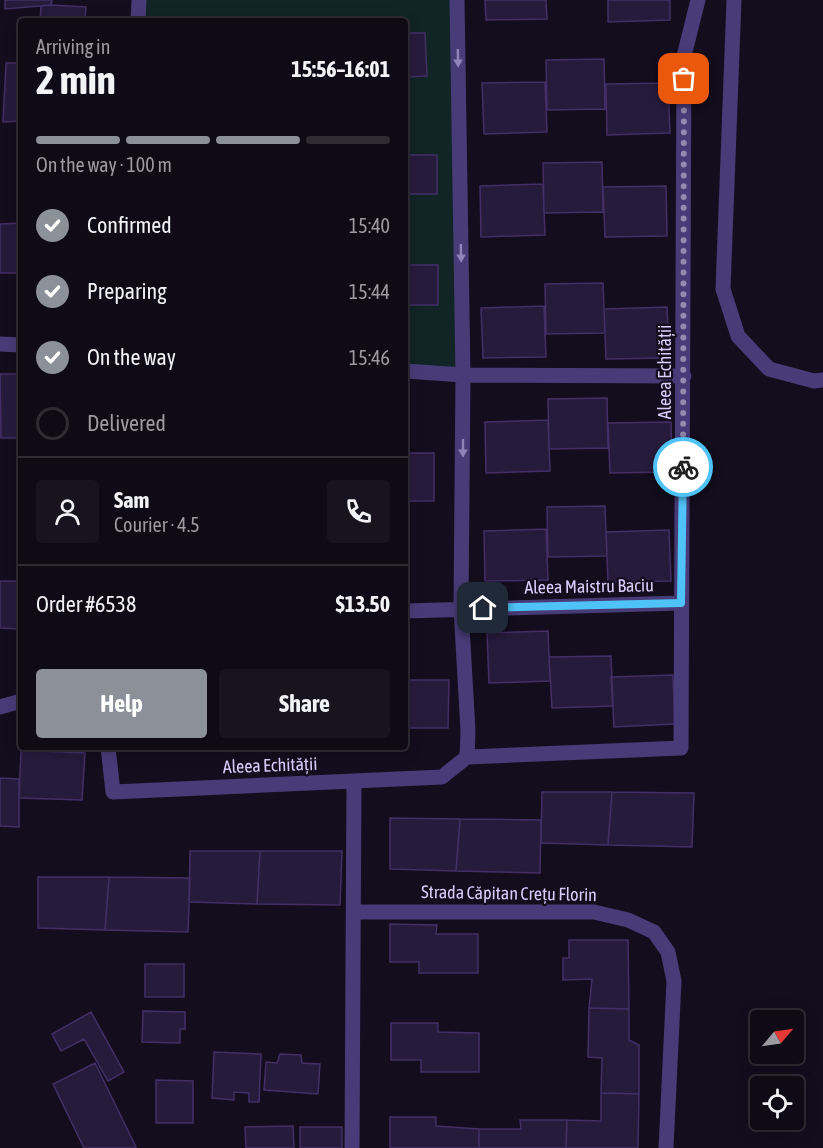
<!DOCTYPE html>
<html lang="en">
<head>
<meta charset="utf-8">
<style>
  :root { --surface:#0e0a16; --page:#17131f; --text:#f1f3f6; --muted:#9b9aa1; --line:#2e2b35; --accent:#8c9099 }
  body { margin:0; font-family:"Asap Condensed",sans-serif; background:var(--page); color:var(--text); height:100vh; display:flex; flex-direction:column; font-size:22px; white-space:nowrap }
  * { box-sizing:border-box; margin:0 }
  p { font-size:20px; color:var(--muted) }
  .icon { flex:none; width:33px; height:33px; fill:none; stroke:currentColor; stroke-width:2; stroke-linecap:round; stroke-linejoin:round }
  .map { position:relative; flex:1; overflow:hidden }
  .details { position:absolute; left:18px; top:18px; width:390px; height:732px; display:flex; flex-direction:column; background:var(--surface); border-radius:6px; box-shadow:0 3px 15px #0003,0 0 0 2px var(--line) }
  .details>* { flex:none }
  .needle { width:39px; rotate:61deg }
  .controls { position:absolute; left:750px; top:1010px; display:grid; gap:12px }
  .controls a { display:grid; place-items:center; width:54px; height:54px; border-radius:6px; background:var(--surface); box-shadow:0 3px 15px #0003,0 0 0 2px var(--line); font-size:30px }
  .pin { position:absolute; display:grid; place-items:center; width:51px; height:51px; color:#fff; margin:-26px; border-radius:12px; box-shadow:0 3px 9px #0006 }
  .courier { position:absolute; display:grid; place-items:center; width:60px; height:60px; margin:-30px; border:4px solid #4fc3f7; border-radius:50%; background:#fff; color:#222; box-shadow:0 2px 8px #0007 }
  .summary em { font-style:normal; font-weight:700 }
  .summary div { display:flex; flex-direction:column-reverse }
  .summary { display:flex; align-items:center; justify-content:space-between; height:102px; padding:0 18px }
  h1 { font-size:39px; font-weight:700; line-height:45px }
  .bar { display:grid; grid-template-columns:repeat(4,1fr); gap:9px 6px; align-content:center; height:72px; padding:0 18px }
  .bar i { height:8px; border-radius:4px; background:var(--line) }
  .bar .active { background:var(--accent) }
  .bar p { grid-column:span 4 }
  .line { display:flex; align-items:center; gap:15px; padding:0 18px; border-top:2px solid var(--line) }
  .line div { flex:1 }
  .round { display:grid; place-items:center; flex:none; width:63px; height:63px; border-radius:6px; background:var(--page) }
  ol { padding:0 18px; list-style:none }
  li { display:flex; align-items:center; gap:18px; height:66px }
  li p { margin-inline-start:auto }
  li .icon { padding:6px; border-radius:50%; background:var(--accent); color:#fff; stroke-width:4 }
  li:last-child { color:var(--muted) }
  li i { width:33px; height:33px; border:3px solid var(--line); border-radius:50% }
  .action { display:flex; gap:12px; margin-top:auto; padding:12px 18px }
  .action a { flex:1; height:69px; border-radius:6px; background:var(--accent); color:#fff; font-size:24px; font-weight:700; line-height:69px; text-align:center }
  .action a+a { background:var(--page); color:var(--text) }
  .map>svg:first-child { display:block }
  .green { fill:#112426 }
  .building { fill:#271b3c; stroke:#432f66; stroke-width:1.5 }
  .lines { fill:none; stroke-linecap:round; stroke-linejoin:round }
  .minor { stroke:#483c78; stroke-width:15 }
  .oneway { fill:#9184ba }
  .done { stroke:#948aad; stroke-width:6; stroke-dasharray:0 10.8 }
  .route { stroke:#4fc3f7; stroke-width:8 }
  .labels { text-anchor:middle; dominant-baseline:central; stroke-width:4.5; stroke-linejoin:round; paint-order:stroke }
  .street-label { font-size:18px; fill:#dacdfb; stroke:#130d1d }
</style>
</head>
<body>
<div class="map">
<svg width="823" height="1148" viewBox="0 0 823 1148">
  <rect width="100%" height="100%" fill="#130d1d"/>
  <path class="green" d="M139 0H457L463 375 405 371V21H138Z"/>
  <path class="building" d="M5 0H52L51 5 5 9Z
    M485 0H546L547 19 486 20Z
    M608 0H670V20L608 22Z
    M51 5 86 7 85 21H40L41 6Z
    M405 33H425L427 76 405 77Z
    M604 59 605 109 547 110 546 60Z
    M6 63H21V121L3 122Z
    M545 82 547 132 484 134 482 83Z
    M668 83 670 133 607 135 606 84Z
    M405 149H408V155H437V194H409L405 199Z
    M602 162 603 212 544 213 543 163Z
    M543 184 545 235 481 237 480 186Z
    M666 186 667 236 605 237 603 187Z
    M21 223V273H0V224Z
    M405 260H409V265H438V305H410L405 309Z
    M603 283 605 333 546 334 545 284Z
    M544 306 546 357 483 358 481 308Z
    M667 307 669 358 606 359 604 309Z
    M0 374H21V438H1Z
    M607 398 608 448 549 449 548 399Z
    M548 420 550 471 486 473 485 422Z
    M671 422 672 472 610 473 608 423Z
    M405 453H434V501H405Z
    M605 506 607 556 548 557 547 507Z
    M546 529 548 580 485 581 484 531Z
    M669 530 671 581 608 582 606 532Z
    M0 581H21V629L0 628Z
    M548 631 550 681 489 683 487 633Z
    M611 656 613 706 552 708 549 657Z
    M673 675 675 724 614 727 611 677Z
    M405 680H449L448 728H405Z
    M21 750 85 753 82 800 19 798Z
    M0 778 19 779V827L0 826Z
    M542 792H612L608 845 541 843Z
    M612 792 694 793 692 847 608 845Z
    M390 818 460 819 456 871 390 869Z
    M460 819 541 820 540 873 456 871Z
    M190 851H260L257 904 189 902Z
    M260 851H342L340 905 257 904Z
    M38 877H109L105 930 38 928Z
    M109 877 190 878 188 932 105 930Z
    M390 924 437 925 436 934H478V973H419V962H390Z
    M569 940H628L629 1009 589 1008 592 979 563 980V958H569Z
    M145 964H184V997H145Z
    M589 1008 629 1009V1040L639 1045V1094L601 1093 602 1058 588 1057Z
    M143 1011 185 1012V1029H180V1043L142 1042Z
    M91 1012 124 1072 108 1081 84 1039 61 1051 52 1034Z
    M391 1023H438V1032L479 1033V1072H421V1060H391Z
    M214 1052 261 1054 259 1102H249V1093L234 1092V1100L212 1098Z
    M280 1054 301 1055 302 1063 320 1064 318 1094 264 1090 266 1062 277 1063Z
    M95 1063 136 1147 135 1148H84L53 1084Z
    M156 1080 193 1081V1123H156Z
    M601 1093 639 1094 638 1148H566L567 1120 601 1121Z
    M390 1117H436V1126L479 1129V1148H390Z
    M520 1120H567L566 1148H479V1129H521Z
    M293 1126 294 1148H246L245 1127Z
    M300 1127H342V1148H300Z"/>
  <g class="lines">
    <path class="minor" d="M457 0 463 375 461 608 468 731 467 757
      M734 0 723 289 738 336 769 369 814 381 823 380
      M138 21 139 0
      M0 344 21 345
      M405 371 463 375 684 376
      M405 611 681 603
      M0 707 21 701
      M108 747 113 792 442 777 467 757 681 748 684 56 698 0
      M355 912H594L628 920 654 932 668 952 674 981 666 1148
      M352 1148 354 782"/>
  </g>
  <defs><path id="oneway-solid" d="M-6-.8H1V-3.2L6.5 0L1 3.2V.8H-6Z" transform="scale(1.5)"/></defs>
  <g class="oneway">
    <use href="#oneway-solid" transform="translate(458 58) rotate(89)"/>
    <use href="#oneway-solid" transform="translate(461 253) rotate(89)"/>
    <use href="#oneway-solid" transform="translate(463 448) rotate(90)"/>
  </g>
  <g class="lines">
    <path class="done" d="M683 467 684 79"/>
    <path class="route" d="M483 608 681 603 683 467"/>
  </g>
  <g class="labels">
    <g class="street-label">
      <text transform="translate(664 372) rotate(-90)">Aleea Echității</text>
      <text transform="translate(589 586) rotate(-1)">Aleea Maistru Baciu</text>
      <text transform="translate(270 765) rotate(-2)">Aleea Echității</text>
      <text transform="translate(509 893) rotate(1)">Strada Căpitan Crețu Florin</text>
    </g>
  </g>
</svg>
<div class="controls">
<a><svg class="needle" viewBox="-14 -14 28 28"><path d="M0-13l5 13h-10z" fill="#e53935"/><path d="M0 13l5-13h-10z" fill="#9b9aa1"/></svg></a>
<a><svg class="icon" aria-label="locate" viewBox="0 0 24 24"><circle cx="12" cy="12" r="6"/><path d="M12 2v4M12 18v4M2 12h4M18 12h4"/></svg></a>
</div>
<div class="pin" style="left:684px;top:79px;background:#ea580c"><svg class="icon" aria-label="bag" viewBox="0 0 24 24"><path d="M5 8h14l-1 12H6zM9 8a3 3 0 0 1 6 0"/></svg></div>
<div class="pin" style="left:483px;top:608px;background:#1f2937"><svg class="icon" aria-label="home" viewBox="0 0 24 24"><path d="M3 11l9-7 9 7M6 9v11h12V9"/></svg></div>
<div class="courier" style="left:683px;top:467px"><svg class="icon" aria-label="bike" viewBox="0 0 24 24"><circle cx="6" cy="16" r="4"/><circle cx="18" cy="16" r="4"/><path d="M6 16l4-8h5l3 8M10 8l3 8H6M13 5h3"/></svg></div>
<section class="details">
<div class="summary"><div><h1>2 min</h1><p>Arriving in</p></div><em>15:56–16:01</em></div>
<div class="bar"><i class="active"></i><i class="active"></i><i class="active"></i><i></i><p>On the way · 100 m</p></div>
<ol>
<li><svg class="icon" aria-label="check" viewBox="0 0 24 24"><path d="M5 12l5 5 9-10"/></svg>Confirmed<p>15:40</p></li>
<li><svg class="icon" aria-label="check" viewBox="0 0 24 24"><path d="M5 12l5 5 9-10"/></svg>Preparing<p>15:44</p></li>
<li><svg class="icon" aria-label="check" viewBox="0 0 24 24"><path d="M5 12l5 5 9-10"/></svg>On the way<p>15:46</p></li>
<li><i></i>Delivered</li>
</ol>
<div class="line" style="height:108px"><a class="round"><svg class="icon" aria-label="person" viewBox="0 0 24 24"><circle cx="12" cy="8" r="4"/><path d="M4 21q1-7 8-7t8 7"/></svg></a><div><b>Sam</b><p>Courier · 4.5</p></div><a class="round"><svg class="icon" aria-label="phone" viewBox="0 0 24 24"><path d="M5 4h4l2 5-3 2q2 4 5 5l2-3 5 2v4C11 20 4 13 5 4z"/></svg></a></div>
<div class="line" style="height:78px"><div>Order #6538</div><b>$13.50</b></div>
<div class="action"><a>Help</a><a>Share</a></div>
</section>
</div>
</body>
</html>
